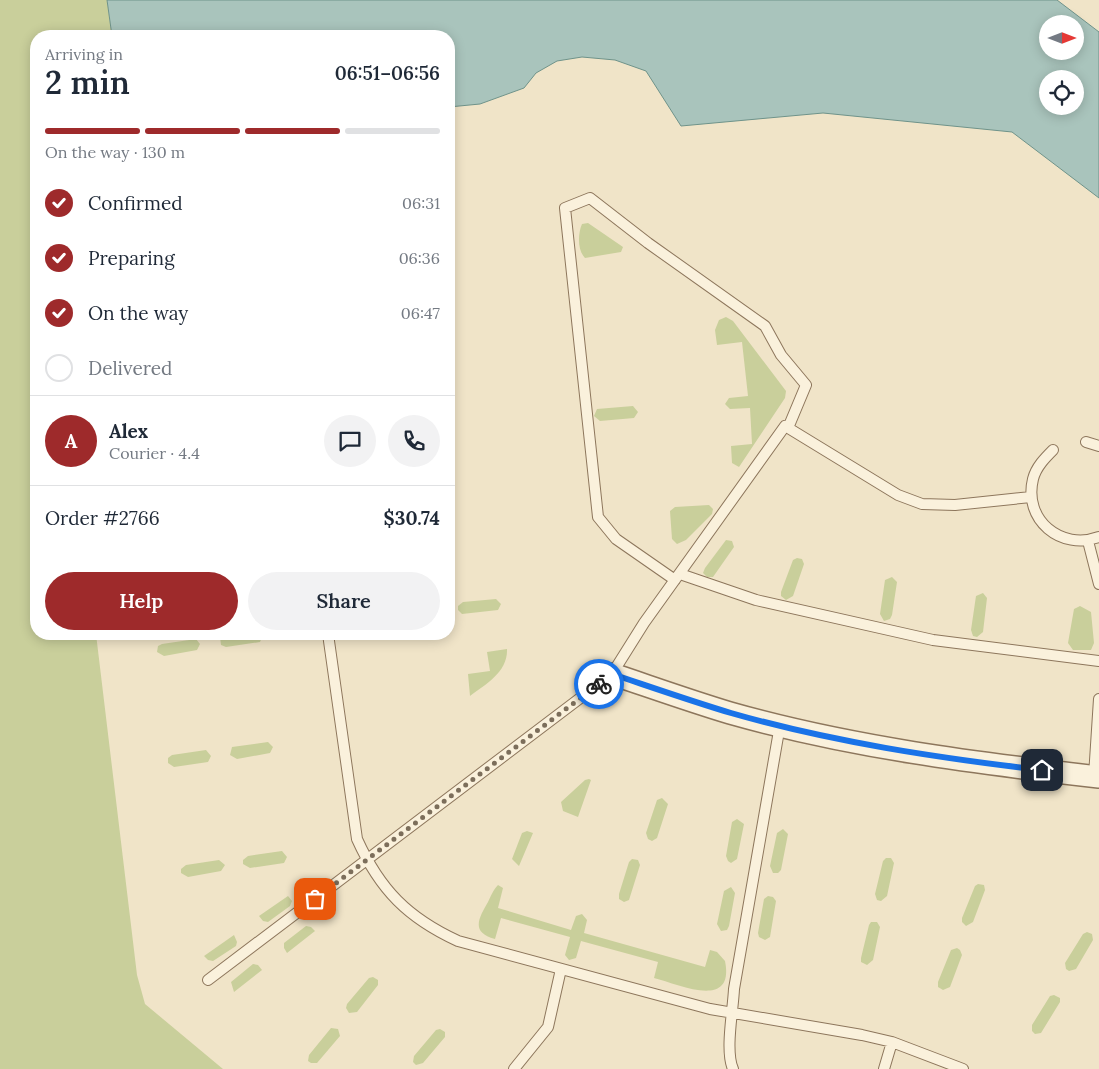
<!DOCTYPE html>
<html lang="en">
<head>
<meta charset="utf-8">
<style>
  :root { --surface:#fff; --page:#f2f2f3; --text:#1f2937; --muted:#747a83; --line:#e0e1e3; --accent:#9e2a2b }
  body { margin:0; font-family:Lora,serif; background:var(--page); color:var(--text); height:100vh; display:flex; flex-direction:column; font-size:19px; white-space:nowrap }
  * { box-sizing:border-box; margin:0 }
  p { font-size:16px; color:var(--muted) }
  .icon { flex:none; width:28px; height:28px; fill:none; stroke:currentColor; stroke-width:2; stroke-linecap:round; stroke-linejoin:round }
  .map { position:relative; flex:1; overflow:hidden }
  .drawer { position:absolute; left:30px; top:30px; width:425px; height:610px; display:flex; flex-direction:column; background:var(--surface); border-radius:20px; box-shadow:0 2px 12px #0003 }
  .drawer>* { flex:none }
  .needle { width:32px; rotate:90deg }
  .buttons { position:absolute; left:1039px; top:15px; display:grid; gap:10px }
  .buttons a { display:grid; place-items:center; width:45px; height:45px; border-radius:50%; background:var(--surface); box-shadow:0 2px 12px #0003; font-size:25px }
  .pin { position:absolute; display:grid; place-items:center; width:42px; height:42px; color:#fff; margin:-21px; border-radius:10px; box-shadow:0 2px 8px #0006 }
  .courier { position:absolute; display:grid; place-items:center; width:50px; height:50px; margin:-25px; border:4px solid #1a73e8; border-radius:50%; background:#fff; color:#222; box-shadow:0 1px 6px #0007 }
  .headline em { font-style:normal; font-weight:600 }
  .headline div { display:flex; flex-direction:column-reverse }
  .headline { display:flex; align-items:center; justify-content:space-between; height:85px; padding:0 15px }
  h1 { font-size:32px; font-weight:600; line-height:38px }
  .bar { display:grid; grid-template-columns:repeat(4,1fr); gap:8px 5px; align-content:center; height:60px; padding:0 15px }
  .bar i { height:6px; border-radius:4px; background:var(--line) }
  .bar .selected { background:var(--accent) }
  .bar p { grid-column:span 4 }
  .line { display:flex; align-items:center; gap:12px; padding:0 15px; border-top:1px solid var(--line) }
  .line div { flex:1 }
  .round { display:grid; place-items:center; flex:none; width:52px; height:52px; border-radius:26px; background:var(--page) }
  ol { padding:0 15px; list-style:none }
  li { display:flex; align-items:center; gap:15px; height:55px }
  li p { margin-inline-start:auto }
  li .icon { padding:5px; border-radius:50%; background:var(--accent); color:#fff; stroke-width:4 }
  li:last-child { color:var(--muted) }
  li i { width:28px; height:28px; border:2px solid var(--line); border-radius:50% }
  .button { display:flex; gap:10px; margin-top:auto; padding:10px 15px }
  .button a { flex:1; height:58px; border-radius:30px; background:var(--accent); color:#fff; font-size:20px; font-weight:600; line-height:58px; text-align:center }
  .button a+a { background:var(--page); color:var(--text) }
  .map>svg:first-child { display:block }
  .green { fill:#c9cf9b }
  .water { fill:#a9c4bc; stroke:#6f938a; fill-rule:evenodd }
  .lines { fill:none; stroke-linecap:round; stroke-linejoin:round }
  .service-casing { stroke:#8d765c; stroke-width:12 }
  .minor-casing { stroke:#8d765c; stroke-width:24 }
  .service { stroke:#faf1dc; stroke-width:10 }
  .minor { stroke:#faf1dc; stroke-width:21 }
  .done { stroke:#7c6e5b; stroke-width:5; stroke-dasharray:0 9 }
  .route { stroke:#1a73e8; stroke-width:6 }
</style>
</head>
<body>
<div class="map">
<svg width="1099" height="1069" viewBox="0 0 1099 1069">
  <rect width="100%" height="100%" fill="#f0e4c8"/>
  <path class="green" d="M0 0H107L112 36H36V634H96L137 975 145 1004 223 1069H0Z
    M588 223 623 247 621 252 585 258C577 250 578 233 582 224Z
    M726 317 733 321 786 391 785 398 739 467 732 463 731 446 752 444 750 408 730 409 725 404 729 398 748 396 742 342 717 345 715 330 719 320Z
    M633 406 638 412 634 418 600 421 594 416 597 409Z
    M709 505 713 509 712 514 686 540 677 544 672 539 670 511 675 507Z
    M726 540 732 541 734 547 713 577H707L703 573 705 568Z
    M797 558 802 559 804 564 793 596 786 600 781 596V592L793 560Z
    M892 577 897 582 892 615 890 619 884 621 880 614 885 580Z
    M983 593 987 598 983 632 977 637 973 636 971 630 976 596Z
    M496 599 501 604 498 610 462 614 458 610V606L463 602Z
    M1080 606 1091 612 1094 643 1091 650H1073L1068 643 1074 609Z
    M234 634H262L263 635 260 642 226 647 221 645 220 637Z
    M196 639 200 644 197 650 164 656 157 652 158 646 162 644Z
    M507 649C508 672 486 684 470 696L468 674 490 671 487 652Z
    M268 742 273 747 270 753 237 759 230 755 232 747Z
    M206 750 211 756 208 762 174 767 168 763V758L172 755Z
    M589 779 591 780 578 817 563 811 561 802 585 780Z
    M662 798 668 804 657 838 652 841 648 839 646 833 657 800Z
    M737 819 744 824 737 859 731 863 728 861 726 856 732 822Z
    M783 829 788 834 781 870 778 873H773L770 866 777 833Z
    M527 831 533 833 519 866 512 859 522 833Z
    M282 851 287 857 284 863 250 868 243 864V860L248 856Z
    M886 858H891L894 863 887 896 881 901 877 900 875 894 883 861Z
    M632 859 638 860 640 865 629 900 624 902 619 899V894L629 862Z
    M219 860 225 865 221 871 188 877 181 873V869L186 865Z
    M978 884 984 885 985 890 973 922 966 926 962 922V918L975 886Z
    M498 885 503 888 498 908 571 930 576 916 582 914 587 920 584 933 705 967 710 950 717 952 725 961C735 1011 678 984 654 978L658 962 581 941 576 958 569 960 565 955 570 937 501 918 495 939C470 932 479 918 488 902 491 896 493 890 498 885Z
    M731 887 735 893 729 926 727 930 721 931 717 924 724 891Z
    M288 896 292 901 290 906 268 922 263 921 259 916Z
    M768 896 773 897 776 901 770 937 765 940 759 937 758 933 764 899Z
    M871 922H877L880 927 873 960 867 965 861 962V958L869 925Z
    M306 926 311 927 315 931 287 953 284 948V943Z
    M1087 932 1092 934 1093 940 1076 969 1069 971 1066 969 1065 963 1083 934Z
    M234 935 237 942 236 946 213 961 208 960 204 956Z
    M957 948 960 950 962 955 950 987 943 990 938 987V982L951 950Z
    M253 964 258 965 262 970 234 992 231 982Z
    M373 977 378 980V985L357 1012 349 1013 346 1008 347 1004 369 978Z
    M1054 995 1060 998V1002L1041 1033 1035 1034 1032 1031V1025L1050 996Z
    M331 1028 338 1029 340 1036 317 1063H311L308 1061 309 1055Z
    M440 1029 445 1032V1037L423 1063 416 1065 413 1062 414 1056 436 1030Z"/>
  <path class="water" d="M107 0H1057L1099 32V198L1012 132 823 113 681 126 646 71 615 60 582 57 557 61 536 73 524 88 480 104 449 107V36H112ZM1048 24H1075V51H1048ZM1048 79H1075V106H1048Z"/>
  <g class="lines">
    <g class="service-casing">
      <path id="service" d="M1086 442 1099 446
        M1053 450C1045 458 1036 467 1033 479 1023 520 1061 551 1099 537
        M1088 541 1099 584
        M680 574 756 600 933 640 1099 661
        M675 580 616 539 598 517 565 208 590 198 648 243 765 326 781 355 806 385 788 428
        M328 634 357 839C380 890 408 918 458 941L710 1009 862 1035 892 1042 963 1069
        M1094 776 1099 699
        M208 980 612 674 644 623 785 426 898 495 922 504 955 505 1031 497
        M514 1069 548 1027 561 969
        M733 1069C725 1051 733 1011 734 989L780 725
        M884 1069 892 1042"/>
    </g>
    <g class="minor-casing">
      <path id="minor" d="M612 674C651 687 690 701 730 713 850 747 975 763 1099 777"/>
    </g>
    <use href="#service" class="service"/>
    <use href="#minor" class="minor"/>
  </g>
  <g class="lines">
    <path class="done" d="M315 899 599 684"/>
    <path class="route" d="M599 684 612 674C651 687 691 701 731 713 832 742 938 758 1042 770"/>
  </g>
</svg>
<div class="buttons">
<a><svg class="needle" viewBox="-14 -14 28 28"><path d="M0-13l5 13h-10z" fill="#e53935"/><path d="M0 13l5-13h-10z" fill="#747a83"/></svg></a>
<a><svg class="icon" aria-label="locate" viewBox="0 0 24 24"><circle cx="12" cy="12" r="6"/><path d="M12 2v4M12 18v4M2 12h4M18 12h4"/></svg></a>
</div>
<div class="pin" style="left:315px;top:899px;background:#ea580c"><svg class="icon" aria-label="bag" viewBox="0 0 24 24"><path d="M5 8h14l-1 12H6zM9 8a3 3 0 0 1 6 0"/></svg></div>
<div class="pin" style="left:1042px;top:770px;background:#1f2937"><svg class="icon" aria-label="home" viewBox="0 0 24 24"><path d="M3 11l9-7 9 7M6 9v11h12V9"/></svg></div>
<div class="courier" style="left:599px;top:684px"><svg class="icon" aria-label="bike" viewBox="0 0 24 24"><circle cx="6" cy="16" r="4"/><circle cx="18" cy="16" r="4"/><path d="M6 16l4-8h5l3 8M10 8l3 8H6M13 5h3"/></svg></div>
<section class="drawer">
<div class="headline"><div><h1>2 min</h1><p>Arriving in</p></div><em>06:51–06:56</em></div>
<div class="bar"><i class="selected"></i><i class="selected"></i><i class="selected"></i><i></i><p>On the way · 130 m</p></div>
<ol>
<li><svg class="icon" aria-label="check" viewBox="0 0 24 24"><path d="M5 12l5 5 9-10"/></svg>Confirmed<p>06:31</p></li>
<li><svg class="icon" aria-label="check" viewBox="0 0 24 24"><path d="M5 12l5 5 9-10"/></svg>Preparing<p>06:36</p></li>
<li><svg class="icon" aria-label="check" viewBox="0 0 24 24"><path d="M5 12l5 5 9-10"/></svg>On the way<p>06:47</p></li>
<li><i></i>Delivered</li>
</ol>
<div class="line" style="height:90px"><b class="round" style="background:var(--accent);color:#fff">A</b><div><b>Alex</b><p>Courier · 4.4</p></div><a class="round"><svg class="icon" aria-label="chat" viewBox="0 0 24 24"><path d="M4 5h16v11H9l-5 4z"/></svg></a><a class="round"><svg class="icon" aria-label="phone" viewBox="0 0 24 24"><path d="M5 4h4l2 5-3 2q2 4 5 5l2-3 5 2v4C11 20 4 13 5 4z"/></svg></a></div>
<div class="line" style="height:65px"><div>Order #2766</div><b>$30.74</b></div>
<div class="button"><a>Help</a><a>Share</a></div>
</section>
</div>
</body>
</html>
